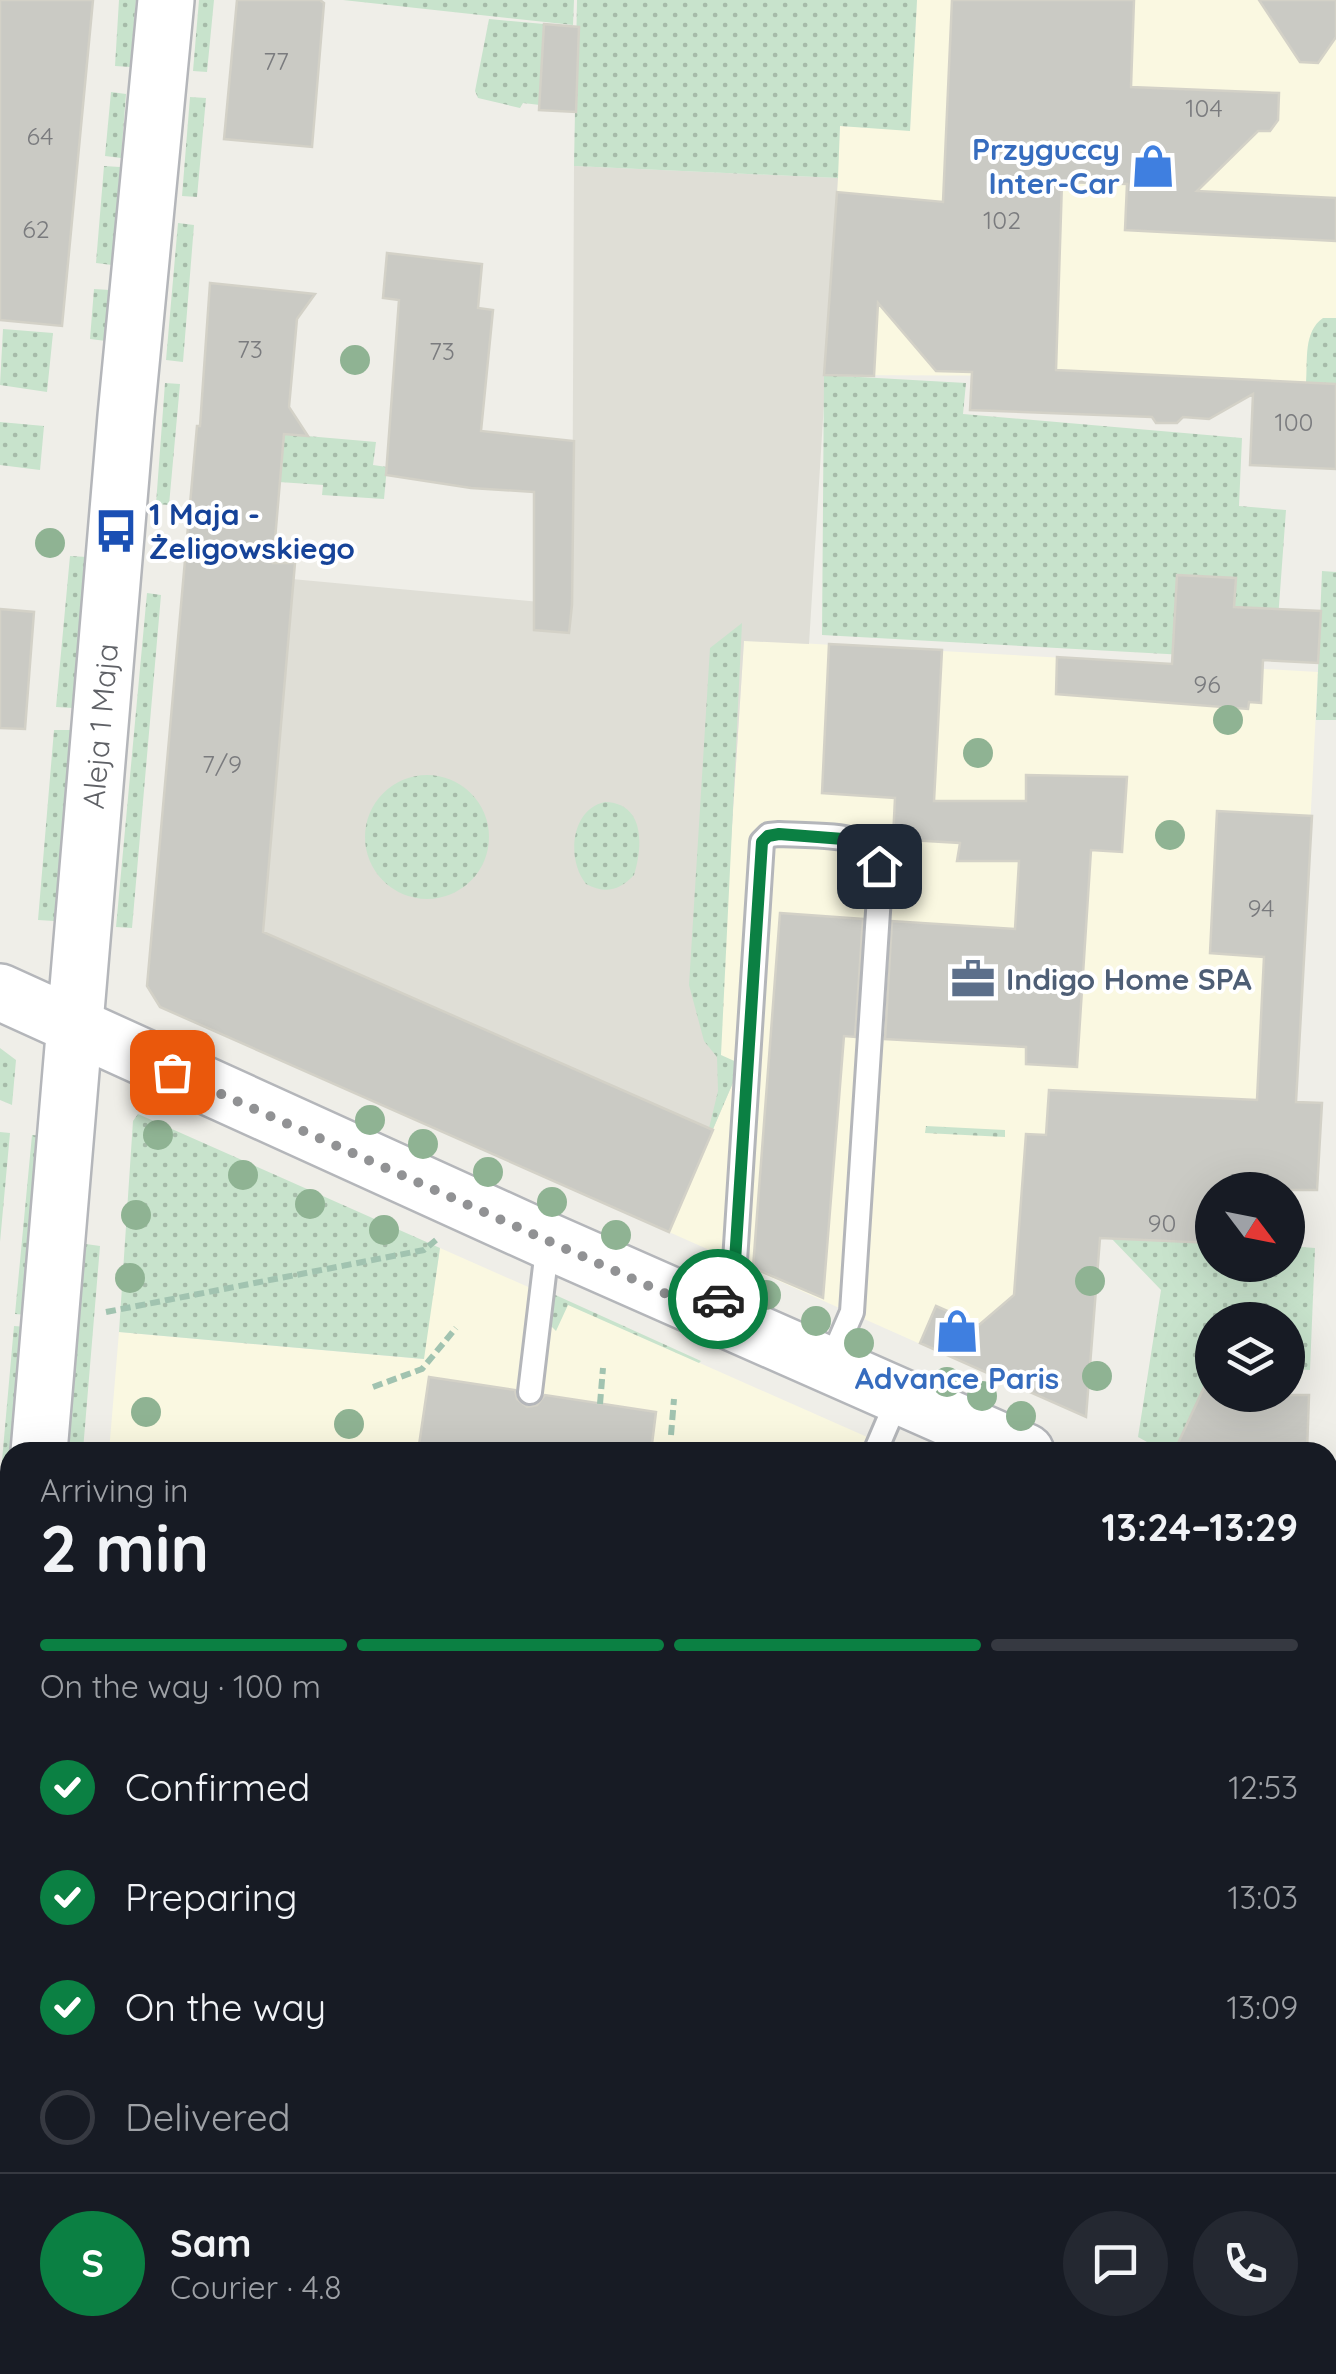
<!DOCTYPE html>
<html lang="en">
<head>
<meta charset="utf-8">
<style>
  :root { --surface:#171b24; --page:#242831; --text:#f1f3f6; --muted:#9ea1a6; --line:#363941; --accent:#0b8043 }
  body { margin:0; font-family:Quicksand,sans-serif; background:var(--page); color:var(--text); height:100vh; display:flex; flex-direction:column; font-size:38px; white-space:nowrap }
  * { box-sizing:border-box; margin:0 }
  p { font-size:32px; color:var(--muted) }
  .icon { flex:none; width:55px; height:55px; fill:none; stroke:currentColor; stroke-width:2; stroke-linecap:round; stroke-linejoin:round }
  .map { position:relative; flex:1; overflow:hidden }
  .drawer { position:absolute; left:0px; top:1442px; width:1338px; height:932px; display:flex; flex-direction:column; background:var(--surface); border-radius:30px 30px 0 0; box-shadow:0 10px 40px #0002 }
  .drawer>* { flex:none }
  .needle { width:65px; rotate:122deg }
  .buttons { position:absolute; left:1195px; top:1172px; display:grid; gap:20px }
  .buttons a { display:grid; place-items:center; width:110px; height:110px; border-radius:50%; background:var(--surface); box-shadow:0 10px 40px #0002; font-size:50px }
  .pin { position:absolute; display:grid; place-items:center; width:85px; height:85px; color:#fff; margin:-42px; border-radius:20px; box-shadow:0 5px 15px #0006 }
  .courier { position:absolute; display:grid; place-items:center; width:100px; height:100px; margin:-50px; border:8px solid #0b8043; border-radius:50%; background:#fff; color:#222; box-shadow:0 2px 12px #0007 }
  .summary em { font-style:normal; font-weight:800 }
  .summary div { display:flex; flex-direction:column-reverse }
  .summary { display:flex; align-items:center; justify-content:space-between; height:170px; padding:0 40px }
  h1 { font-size:65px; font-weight:800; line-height:75px }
  .bar { display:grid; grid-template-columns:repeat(4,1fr); gap:15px 10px; align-content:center; height:120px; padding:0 40px }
  .bar i { height:12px; border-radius:8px; background:var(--line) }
  .bar .current { background:var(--accent) }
  .bar p { grid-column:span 4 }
  .line { display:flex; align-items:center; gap:25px; padding:0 40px; border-top:2px solid var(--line) }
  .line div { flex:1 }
  .round { display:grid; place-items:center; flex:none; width:105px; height:105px; border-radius:52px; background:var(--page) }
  ol { padding:0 40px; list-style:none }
  li { display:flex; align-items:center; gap:30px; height:110px }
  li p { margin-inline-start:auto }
  li .icon { padding:10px; border-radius:50%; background:var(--accent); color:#fff; stroke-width:4 }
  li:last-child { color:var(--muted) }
  li i { width:55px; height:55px; border:5px solid var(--line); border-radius:50% }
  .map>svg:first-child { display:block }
  .commercial { fill:#faf8e1 }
  .education { fill:#dfded6 }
  .grass { fill:url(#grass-dots) }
  .building { fill:#cacac4; stroke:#d3d1c7; stroke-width:2.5 }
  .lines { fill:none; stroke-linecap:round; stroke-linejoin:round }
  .service-casing { stroke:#b4b6ba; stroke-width:28 }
  .tertiary-casing { stroke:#b4b6ba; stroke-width:60 }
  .path { stroke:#a1c3b0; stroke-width:6; stroke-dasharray:10 5; stroke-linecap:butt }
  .service { stroke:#fff; stroke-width:22 }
  .tertiary { stroke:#fff; stroke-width:55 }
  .tree { fill:#8fb393 }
  .done { stroke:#919294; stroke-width:10; stroke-dasharray:0 18 }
  .route { stroke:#0b8043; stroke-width:12 }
  .labels { text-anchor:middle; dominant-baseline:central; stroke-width:8; stroke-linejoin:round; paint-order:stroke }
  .number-label { font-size:25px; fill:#7a7b7e }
  .shop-label { font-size:30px; font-weight:bold; fill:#366cbe; stroke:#fff; text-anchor:end }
  .transit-label { font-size:30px; font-weight:bold; fill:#164399; stroke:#fff; text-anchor:start }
  .street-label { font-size:30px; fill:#5f6166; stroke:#fff }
  .service-label { font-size:30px; font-weight:bold; fill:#4e5e75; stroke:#fff; text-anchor:start }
</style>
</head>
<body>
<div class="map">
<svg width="1336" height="2374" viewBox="0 0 1336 2374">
  <defs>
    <pattern id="grass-dots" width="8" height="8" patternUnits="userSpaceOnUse" patternTransform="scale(2.5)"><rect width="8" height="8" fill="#c8e3cc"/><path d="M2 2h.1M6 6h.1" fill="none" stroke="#a6bba9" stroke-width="1.8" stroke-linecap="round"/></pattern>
  </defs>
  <rect width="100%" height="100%" fill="#efeee8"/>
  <path class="commercial" d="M917 0H1336V385L1056 376 824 375 840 126 910 130Z
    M744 640 1318 672 1296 1102 1075 1092 1055 1404 669 1232 717 1057Z
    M440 1248 901 1452H109L119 1332 423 1359Z
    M41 2365H934L933 2374H41Z"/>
  <path class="education" d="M574 166 838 178 809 644 744 641 717 1057 741 1064 669 1232 160 1007 147 986 184 569 572 605Z"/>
  <path class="grass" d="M119 0H136L130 67 115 66Z
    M199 0H214L207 72 193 71Z
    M343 0H574L573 25Z
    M577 0H917L910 131 840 126 838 178 574 166Z
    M489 19 544 24 540 105 523 103 520 108 478 98 475 91Z
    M111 92 126 94 121 158 105 156Z
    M190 97 206 98 197 197 182 196Z
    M104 166 120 167 112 265 96 263Z
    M178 223 194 225 183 362 166 360Z
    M94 289 110 290 106 341 90 339Z
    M1323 318H1336V384L1306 383C1308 360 1303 332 1323 318Z
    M3 329 53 333 47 392 0 385Z
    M824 375 966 383 963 414 1242 438 1239 506 1286 510 1275 660 822 635Z
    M165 383 180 384 169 505 156 504Z
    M0 422 44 426 40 470 0 465Z
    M284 434 376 442 373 465 387 467 384 499 322 495 323 485 279 482Z
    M70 556 87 557 73 708 56 707Z
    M1322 571 1336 572V720H1316Z
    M147 593 161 595 132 928 116 927Z
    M742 623 721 1055 741 1064 713 1129 709 1128 718 1091 717 1057 704 1041 689 985 710 648Z
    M54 730H72L54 921 38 920Z
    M365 837a62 62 0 1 1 124 0a62 62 0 1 1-124 0Z
    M605 802C645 803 643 846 634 875 619 891 605 894 586 884 566 859 571 809 605 802Z
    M0 1048 16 1060 12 1105 0 1100Z
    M138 1114 440 1248 424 1359 119 1332 133 1121Z
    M926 1126 1005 1130V1137L925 1133Z
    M0 1132 10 1133 0 1242Z
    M32 1135 46 1136 29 1315 15 1314Z
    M1111 1238 1212 1243V1265H1288V1246L1315 1248 1310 1370 1288 1369V1320H1212V1386L1205 1384 1174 1452H1165L1138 1437 1161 1290Z
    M86 1244 100 1246 83 1450 68 1449Z
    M551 1293 701 1361 699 1363 568 1305 556 1331 546 1321Z
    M14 1326 27 1327 16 1452H10V1516L0 1623V1483Z
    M3 2216H10L7 2294 0 2293Z"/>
  <path class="building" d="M0 0H93L62 326 0 320Z
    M237 0H320L324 3 312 147 224 139Z
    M952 0H1134L1131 87 1279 93 1278 120 1270 131H1258L1197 191 1336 198V241L1125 230 1127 184 1062 182 1056 370 1336 384V469L1250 465 1253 394 1209 419 1183 417 1177 423H1156L1152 417 970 410 972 372 936 371 878 303 874 376 824 375 837 192 943 202Z
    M1259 0H1336V37L1318 63 1300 62Z
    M544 24 579 27 576 112 539 110Z
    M387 253 482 264 478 308 493 310 481 431 574 441 572 605 569 633 534 630V492L471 488 386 475 399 300 383 298Z
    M210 283 315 294 297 319 289 407 308 436 284 434 273 563H295L263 932 713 1130 669 1232 160 1007 147 986 197 426H200Z
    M1177 575 1236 578 1234 607 1321 611 1318 663 1263 660 1261 703 1249 702 1248 709 1056 694 1057 657 1172 664Z
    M0 609 34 612 25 729 0 728Z
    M829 644 942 650 934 801H1026V775L1127 777 1122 852 1091 850 1077 1067 1026 1064V1047L885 1039 892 921 1015 929 1019 861H957L960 843 893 839 895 798 822 793Z
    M1217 811 1312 816 1296 1102 1322 1103 1317 1190H1212V1243L1100 1238 1086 1417 920 1343 936 1306 979 1325 1014 1295 1026 1134 1046 1135 1049 1090 1257 1100 1264 957 1210 953Z
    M780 913 863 919 855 1037 844 1036 823 1298 753 1268Z
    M429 1377 515 1390 517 1399 527 1407 537 1405 545 1395 656 1412 651 1452H418Z
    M1206 1383 1212 1386V1395H1309L1307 1452H1174Z"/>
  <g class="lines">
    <g class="service-casing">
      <path id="service" d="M711 1314 735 1261 762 842 769 835 779 834C799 835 850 834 866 845 878 853 879 868 880 881L852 1312 829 1365
        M530 1392 548 1241
        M875 1452 899 1396"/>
    </g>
    <g class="tertiary-casing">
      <path id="tertiary" d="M0 992 548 1241 1026 1452
        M39 1452 126 416 166 0
        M1328 1585 1336 1587
        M0 1919 10 1793
        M1328 2334 1336 2146"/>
    </g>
    <path class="path" d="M106 1312 424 1250 436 1240
      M373 1387 422 1369 456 1328
      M600 1404 603 1368
      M671 1435 674 1399"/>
    <use href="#service" class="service"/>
    <use href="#tertiary" class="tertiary"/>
  </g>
  <g class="tree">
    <circle cx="355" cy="360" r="15"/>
    <circle cx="50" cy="543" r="15"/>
    <circle cx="1228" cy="720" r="15"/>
    <circle cx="978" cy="753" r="15"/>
    <circle cx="1170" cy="835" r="15"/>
    <circle cx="370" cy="1120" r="15"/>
    <circle cx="158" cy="1135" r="15"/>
    <circle cx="423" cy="1144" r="15"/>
    <circle cx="488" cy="1172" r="15"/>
    <circle cx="243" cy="1175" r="15"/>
    <circle cx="552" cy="1202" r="15"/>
    <circle cx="310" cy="1204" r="15"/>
    <circle cx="136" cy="1215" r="15"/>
    <circle cx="384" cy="1230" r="15"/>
    <circle cx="616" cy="1235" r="15"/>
    <circle cx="130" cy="1278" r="15"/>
    <circle cx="707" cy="1278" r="15"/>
    <circle cx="1090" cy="1281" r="15"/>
    <circle cx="766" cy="1295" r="15"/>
    <circle cx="816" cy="1321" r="15"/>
    <circle cx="859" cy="1343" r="15"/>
    <circle cx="1097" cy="1376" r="15"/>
    <circle cx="947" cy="1382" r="15"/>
    <circle cx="982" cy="1396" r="15"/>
    <circle cx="146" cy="1412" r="15"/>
    <circle cx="1021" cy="1416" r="15"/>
    <circle cx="349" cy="1424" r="15"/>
  </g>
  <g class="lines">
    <path class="done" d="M172 1072 711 1314 718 1299"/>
    <path class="route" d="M718 1299 735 1261 762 842 768 836 779 834 856 840 872 851 879 866"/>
  </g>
  <defs>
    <g id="shop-bare" transform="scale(3.45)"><path d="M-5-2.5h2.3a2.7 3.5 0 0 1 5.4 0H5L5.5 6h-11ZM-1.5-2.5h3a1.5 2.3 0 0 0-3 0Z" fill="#3f7fe0" stroke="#fff" stroke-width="2.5" paint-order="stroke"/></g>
    <g id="bus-bare" transform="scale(3.45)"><path d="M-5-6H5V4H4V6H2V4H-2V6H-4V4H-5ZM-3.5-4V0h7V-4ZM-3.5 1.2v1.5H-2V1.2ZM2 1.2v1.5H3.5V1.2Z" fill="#1a4fb4" stroke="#fff" stroke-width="2.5" paint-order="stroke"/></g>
    <g id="office-bare" transform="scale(3.45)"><path d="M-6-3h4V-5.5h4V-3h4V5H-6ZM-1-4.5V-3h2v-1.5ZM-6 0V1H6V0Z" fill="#5c6f8a" stroke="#fff" stroke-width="2.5" paint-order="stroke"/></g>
  </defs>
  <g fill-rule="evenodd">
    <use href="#shop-bare" x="1153" y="166"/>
    <use href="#bus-bare" x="116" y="531"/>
    <use href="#office-bare" x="973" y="979"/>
    <use href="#shop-bare" x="957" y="1331"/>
  </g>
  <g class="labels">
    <g class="number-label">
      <text x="276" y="60">77</text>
      <text x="1204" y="107">104</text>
      <text x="40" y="135">64</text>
      <text x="1002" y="219">102</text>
      <text x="36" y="228">62</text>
      <text x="250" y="348">73</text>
      <text x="442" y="350">73</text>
      <text x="1294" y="421">100</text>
      <text x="1207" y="683">96</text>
      <text x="222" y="763">7/9</text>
      <text x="1261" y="907">94</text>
      <text x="1162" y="1222">90</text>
    </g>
    <g class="shop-label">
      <text x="1120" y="149">Przyguccy<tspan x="1120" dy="34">Inter-Car</tspan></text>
      <text x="957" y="1378" text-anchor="middle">Advance Paris</text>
    </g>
    <g class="transit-label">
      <text x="149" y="514">1 Maja -<tspan x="149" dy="34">Żeligowskiego</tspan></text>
    </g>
    <g class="street-label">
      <text transform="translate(100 726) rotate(-85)">Aleja 1 Maja</text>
    </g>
    <g class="service-label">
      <text x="1006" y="979">Indigo Home SPA</text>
    </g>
  </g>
</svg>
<div class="buttons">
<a><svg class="needle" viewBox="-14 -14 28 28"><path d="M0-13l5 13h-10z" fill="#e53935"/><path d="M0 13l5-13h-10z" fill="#9ea1a6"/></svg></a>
<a><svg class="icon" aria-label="layers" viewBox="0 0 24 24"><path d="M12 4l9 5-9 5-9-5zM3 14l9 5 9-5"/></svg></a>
</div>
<div class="pin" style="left:172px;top:1072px;background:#ea580c"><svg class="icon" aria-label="bag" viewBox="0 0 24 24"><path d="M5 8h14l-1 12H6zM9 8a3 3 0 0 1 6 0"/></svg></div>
<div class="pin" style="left:879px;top:866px;background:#1f2937"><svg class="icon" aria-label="home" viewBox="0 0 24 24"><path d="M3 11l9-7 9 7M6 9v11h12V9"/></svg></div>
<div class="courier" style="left:718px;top:1299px"><svg class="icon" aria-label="car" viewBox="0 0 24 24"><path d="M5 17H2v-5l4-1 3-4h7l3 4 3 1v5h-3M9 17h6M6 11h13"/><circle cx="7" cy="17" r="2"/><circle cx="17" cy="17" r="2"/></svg></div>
<section class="drawer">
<div class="summary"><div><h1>2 min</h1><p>Arriving in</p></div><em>13:24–13:29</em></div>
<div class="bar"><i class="current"></i><i class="current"></i><i class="current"></i><i></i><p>On the way · 100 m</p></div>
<ol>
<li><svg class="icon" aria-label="check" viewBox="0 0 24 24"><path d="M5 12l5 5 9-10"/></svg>Confirmed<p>12:53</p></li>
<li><svg class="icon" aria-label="check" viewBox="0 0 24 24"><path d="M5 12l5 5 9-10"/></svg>Preparing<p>13:03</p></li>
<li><svg class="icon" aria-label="check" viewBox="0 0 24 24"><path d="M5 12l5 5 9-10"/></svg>On the way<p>13:09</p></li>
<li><i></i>Delivered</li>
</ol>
<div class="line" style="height:180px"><b class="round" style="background:var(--accent);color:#fff">S</b><div><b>Sam</b><p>Courier · 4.8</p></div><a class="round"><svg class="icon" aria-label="chat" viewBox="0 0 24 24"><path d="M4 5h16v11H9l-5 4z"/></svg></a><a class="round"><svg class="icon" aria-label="phone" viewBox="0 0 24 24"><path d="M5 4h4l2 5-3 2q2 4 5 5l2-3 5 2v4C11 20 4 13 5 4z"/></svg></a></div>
</section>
</div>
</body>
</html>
